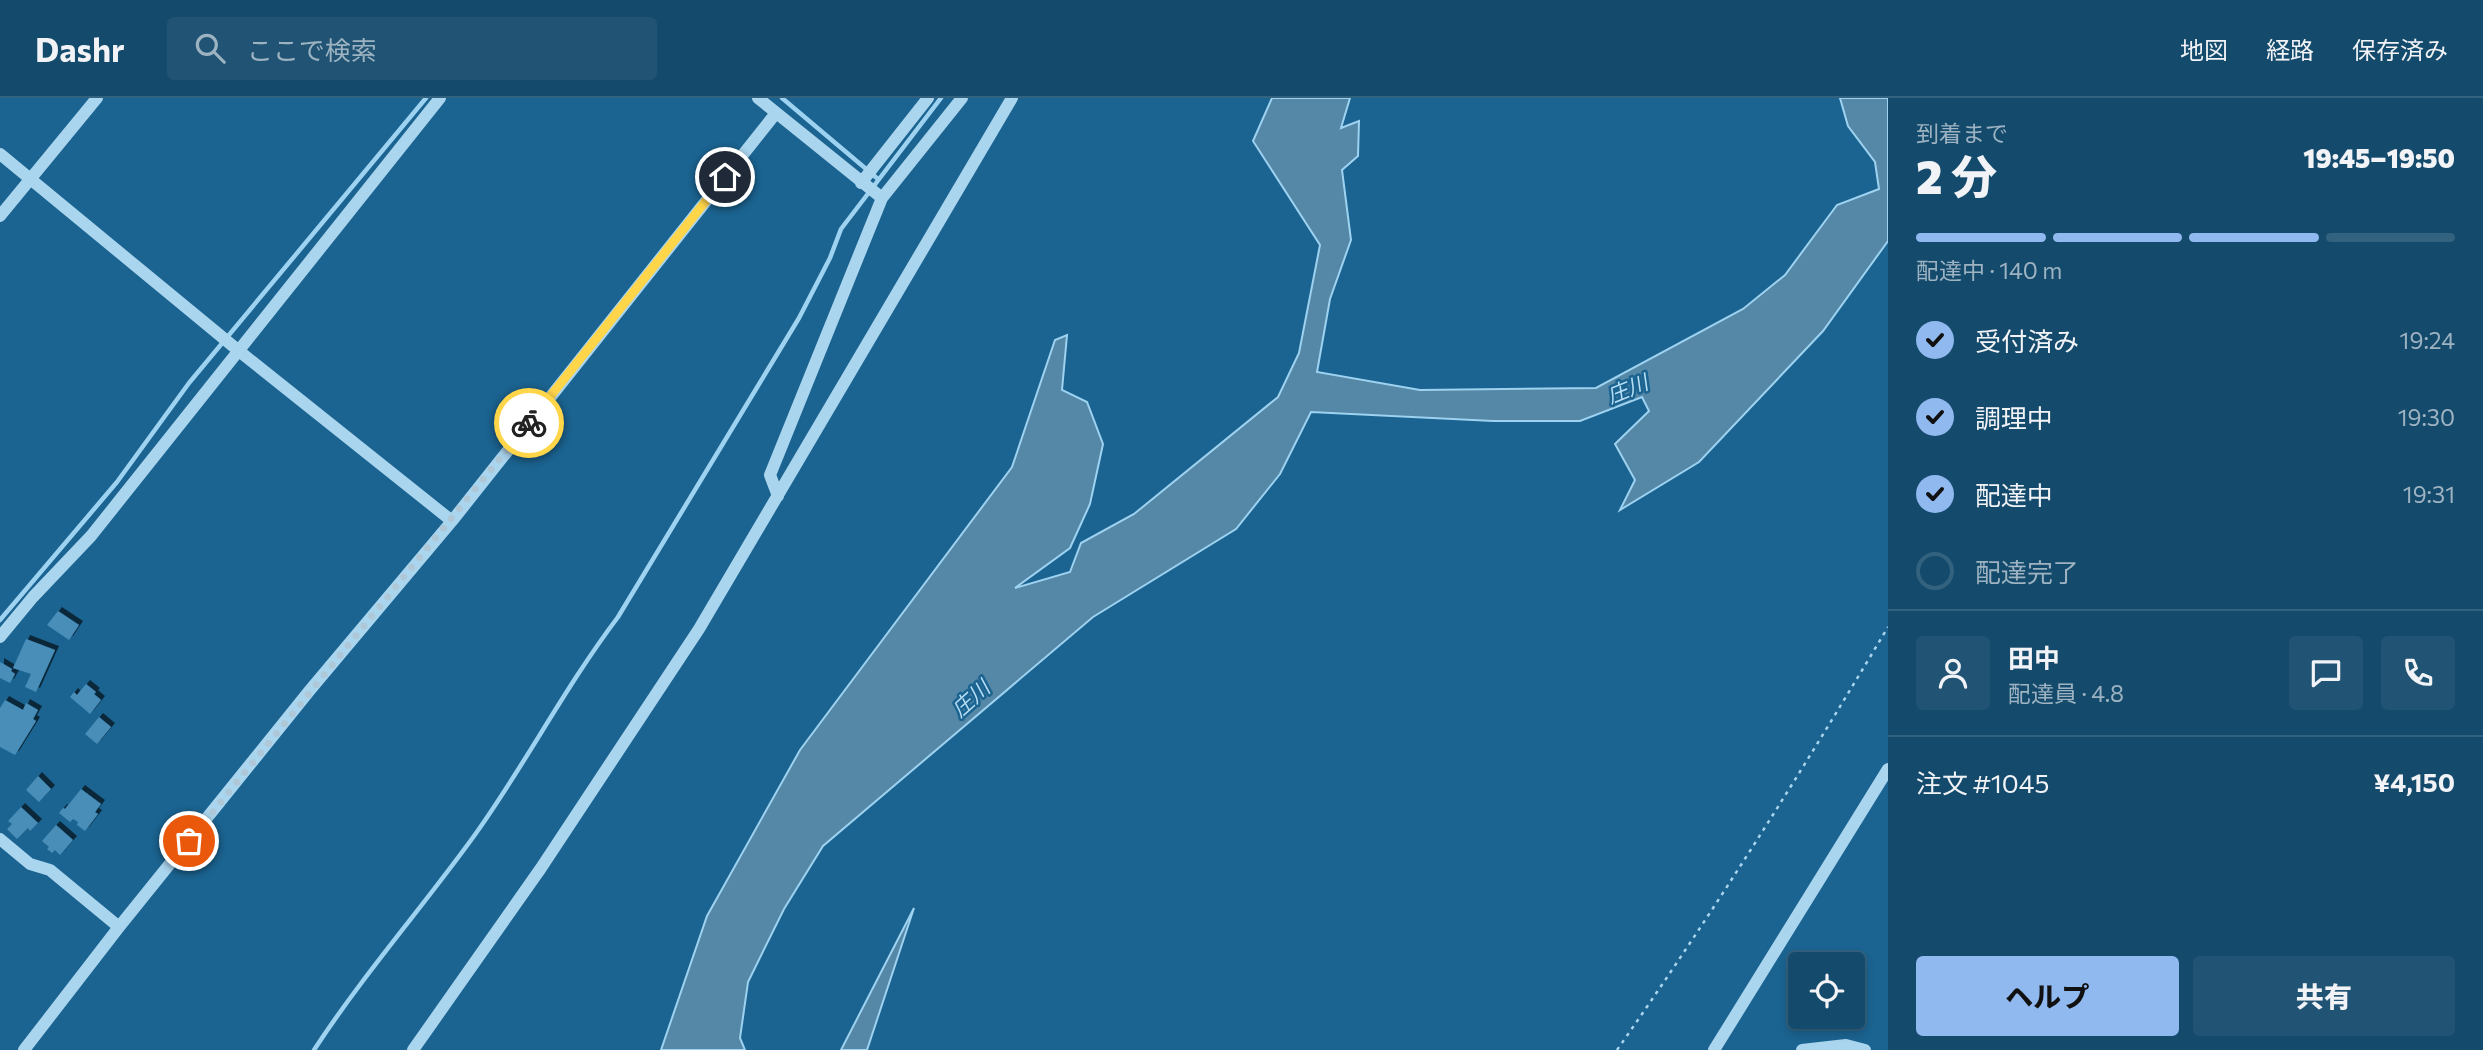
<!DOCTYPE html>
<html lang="ja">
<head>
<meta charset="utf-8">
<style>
  :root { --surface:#144a6c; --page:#215474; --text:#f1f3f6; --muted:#9db3c2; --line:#33627f; --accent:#90b9f0 }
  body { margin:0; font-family:Commissioner,"Noto Sans JP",sans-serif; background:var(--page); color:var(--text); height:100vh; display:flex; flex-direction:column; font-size:26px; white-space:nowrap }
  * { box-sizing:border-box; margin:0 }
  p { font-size:23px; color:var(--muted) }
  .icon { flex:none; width:38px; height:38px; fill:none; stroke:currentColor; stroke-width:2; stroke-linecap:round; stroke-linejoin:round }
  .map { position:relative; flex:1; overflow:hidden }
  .drawer { display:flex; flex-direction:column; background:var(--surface); width:595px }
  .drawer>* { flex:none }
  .fabs { position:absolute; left:1788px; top:854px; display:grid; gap:14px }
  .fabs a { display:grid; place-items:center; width:77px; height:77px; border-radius:7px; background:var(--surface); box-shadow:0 4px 10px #0003,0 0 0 2px var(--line); font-size:35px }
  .pin { position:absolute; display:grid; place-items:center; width:60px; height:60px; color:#fff; margin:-30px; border:4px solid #fff; border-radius:50%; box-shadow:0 2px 7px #0007 }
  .courier { position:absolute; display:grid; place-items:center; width:70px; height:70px; margin:-35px; border:5px solid #ffd54a; border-radius:50%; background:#fff; color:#222; box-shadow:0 2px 9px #0007 }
  .summary em { font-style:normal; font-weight:800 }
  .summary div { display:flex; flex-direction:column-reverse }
  .summary { display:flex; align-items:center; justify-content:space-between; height:119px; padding:0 28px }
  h1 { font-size:46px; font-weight:800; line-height:52px }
  .bar { display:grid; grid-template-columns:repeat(4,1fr); gap:10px 7px; align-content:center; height:84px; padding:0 28px }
  .bar i { height:9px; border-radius:5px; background:var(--line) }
  .bar .current { background:var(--accent) }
  .bar p { grid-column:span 4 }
  .line { display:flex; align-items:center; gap:18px; padding:0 28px; border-top:2px solid var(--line) }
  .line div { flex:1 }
  .round { display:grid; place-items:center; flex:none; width:74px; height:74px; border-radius:7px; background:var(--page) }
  ol { padding:0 28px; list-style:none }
  li { display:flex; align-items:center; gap:21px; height:77px }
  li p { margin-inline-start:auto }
  li .icon { padding:7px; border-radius:50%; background:var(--accent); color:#111; stroke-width:4 }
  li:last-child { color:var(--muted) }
  li i { width:38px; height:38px; border:4px solid var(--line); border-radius:50% }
  .action { display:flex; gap:14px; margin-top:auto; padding:14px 28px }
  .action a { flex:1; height:80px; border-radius:7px; background:var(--accent); color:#111; font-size:28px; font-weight:800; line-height:80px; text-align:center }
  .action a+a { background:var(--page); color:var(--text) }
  header { display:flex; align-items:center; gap:42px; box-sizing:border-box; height:98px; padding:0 35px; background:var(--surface); border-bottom:2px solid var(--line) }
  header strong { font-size:33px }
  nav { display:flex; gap:38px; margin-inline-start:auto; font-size:24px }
  .search { width:490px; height:63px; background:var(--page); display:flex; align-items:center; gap:18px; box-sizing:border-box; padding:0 24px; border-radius:7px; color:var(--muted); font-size:26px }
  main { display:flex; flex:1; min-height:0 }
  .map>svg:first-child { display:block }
  .water { fill:#5587a6; stroke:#9dd2f0; stroke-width:2 }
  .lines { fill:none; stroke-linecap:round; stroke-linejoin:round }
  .stream { stroke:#9dd2f0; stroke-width:4.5 }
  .building { fill:#488eb9; filter:url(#shadow) }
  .path { stroke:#aad5ee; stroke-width:2.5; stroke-dasharray:3.5 5; stroke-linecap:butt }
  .minor { stroke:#aad5ee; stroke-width:12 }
  .done { stroke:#afc8d8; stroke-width:7; stroke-dasharray:0 12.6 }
  .route { stroke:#ffd54a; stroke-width:9 }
  .labels { text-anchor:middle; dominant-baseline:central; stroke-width:5; stroke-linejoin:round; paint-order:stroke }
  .water-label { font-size:21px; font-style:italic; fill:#b6def5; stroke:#1b6390 }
</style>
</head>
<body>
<header>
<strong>Dashr</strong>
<div class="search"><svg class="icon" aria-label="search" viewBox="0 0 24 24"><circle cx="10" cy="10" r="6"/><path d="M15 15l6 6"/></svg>ここで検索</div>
<nav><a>地図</a><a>経路</a><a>保存済み</a></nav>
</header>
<main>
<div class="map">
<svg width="1888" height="952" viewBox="0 0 1888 952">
  <defs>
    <filter id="shadow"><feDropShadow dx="4" dy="-4" stdDeviation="0" flood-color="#0009"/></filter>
  </defs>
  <rect width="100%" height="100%" fill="#1b6390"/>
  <path class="water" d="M1272 0H1350L1341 30 1359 23 1358 58 1342 72 1351 142 1330 201 1317 274 1420 292 1596 290 1743 211 1785 177 1837 107 1879 91 1875 64 1848 28 1840 0H1888V143L1823 233 1699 364 1620 412 1635 382 1615 346 1649 313 1642 299 1580 323H1493L1311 314 1280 376 1236 431 1093 519 823 748 784 811 748 884 740 940 745 952H661L707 818 800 652 1012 369 1055 242 1067 237 1062 292 1087 304 1103 346 1090 406 1070 450 1015 490 1070 474 1081 445 1134 416 1278 299 1299 255 1320 147 1253 43Z
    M914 810 867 952H841Z"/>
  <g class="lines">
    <path class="stream" d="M782 0 878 81
      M0 522 117 384 189 285 426 0
      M314 952C363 877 422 810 474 738 525 667 565 589 618 519L799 220 830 160 841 131 941 0"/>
  </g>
  <path class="building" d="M58 513 79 527 69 542 47 527Z
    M26 541 55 552 36 594 25 589 31 576 13 570Z
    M0 564 12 571 11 573 15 576 10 585 0 580Z
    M86 586 96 594 94 596 101 602 90 616 70 599 74 594 77 597Z
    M5 602 23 612 26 605 38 612 33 621 36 623 15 657 0 649V610Z
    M99 619 111 629 97 646 85 636Z
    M38 678 51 691 39 704 26 692Z
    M81 691 101 706 95 714 98 716 85 733 77 727 78 724 73 721 70 724 59 715 63 710 65 711Z
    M21 709 38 725 30 733 28 730 17 741 7 731 12 726 8 723Z
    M56 727 73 742 60 757 55 752 52 755 47 751 49 749 42 743Z"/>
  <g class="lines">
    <path class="path" d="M1617 952C1713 815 1802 673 1888 529"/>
    <path class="minor" d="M758 0 882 100 770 377 778 398
      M0 56 239 253 452 423
      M861 85 928 0
      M882 100 962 0
      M0 118 97 0
      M0 539 33 499 91 438 440 0
      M0 741 30 766 50 772 119 829
      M24 952 119 829 310 592 452 423 776 15
      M413 952 541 770 699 531 1012 0
      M1714 952 1888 671
      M1802 952 1846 947 1865 952"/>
  </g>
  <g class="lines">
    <path class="done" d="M189 743 529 325"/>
    <path class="route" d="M529 325 725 79"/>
  </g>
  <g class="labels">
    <g class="water-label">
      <text transform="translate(1627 290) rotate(-22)">庄川</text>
      <text transform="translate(970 600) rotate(-42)">庄川</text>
    </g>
  </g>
</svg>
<div class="fabs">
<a><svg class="icon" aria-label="locate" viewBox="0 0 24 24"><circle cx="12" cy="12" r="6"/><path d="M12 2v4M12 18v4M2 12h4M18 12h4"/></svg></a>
</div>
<div class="pin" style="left:189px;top:743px;background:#ea580c"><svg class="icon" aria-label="bag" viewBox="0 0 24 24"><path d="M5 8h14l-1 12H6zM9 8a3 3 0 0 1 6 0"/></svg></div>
<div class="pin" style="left:725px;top:79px;background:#1f2937"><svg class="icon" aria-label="home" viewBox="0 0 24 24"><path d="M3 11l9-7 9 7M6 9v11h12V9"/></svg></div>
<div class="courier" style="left:529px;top:325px"><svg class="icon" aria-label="bike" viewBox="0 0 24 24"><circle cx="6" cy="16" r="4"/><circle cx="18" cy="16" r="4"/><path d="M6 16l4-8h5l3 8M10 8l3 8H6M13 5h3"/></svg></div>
</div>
<section class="drawer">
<div class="summary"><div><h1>2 分</h1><p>到着まで</p></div><em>19:45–19:50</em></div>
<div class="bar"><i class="current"></i><i class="current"></i><i class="current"></i><i></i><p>配達中 · 140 m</p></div>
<ol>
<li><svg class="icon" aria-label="check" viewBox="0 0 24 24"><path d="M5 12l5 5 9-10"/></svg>受付済み<p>19:24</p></li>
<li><svg class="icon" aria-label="check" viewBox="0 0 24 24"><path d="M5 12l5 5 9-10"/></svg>調理中<p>19:30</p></li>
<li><svg class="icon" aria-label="check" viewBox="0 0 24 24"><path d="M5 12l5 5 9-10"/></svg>配達中<p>19:31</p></li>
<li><i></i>配達完了</li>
</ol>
<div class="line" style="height:126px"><a class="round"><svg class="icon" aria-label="person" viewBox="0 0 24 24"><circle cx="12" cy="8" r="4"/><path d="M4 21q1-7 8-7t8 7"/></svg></a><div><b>田中</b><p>配達員 · 4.8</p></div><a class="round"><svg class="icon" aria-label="chat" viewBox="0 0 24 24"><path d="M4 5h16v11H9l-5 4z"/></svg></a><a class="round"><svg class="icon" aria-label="phone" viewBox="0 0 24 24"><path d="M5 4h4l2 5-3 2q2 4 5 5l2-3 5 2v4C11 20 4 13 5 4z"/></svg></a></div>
<div class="line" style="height:91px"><div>注文 #1045</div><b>¥4,150</b></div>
<div class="action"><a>ヘルプ</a><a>共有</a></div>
</section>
</main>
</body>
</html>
